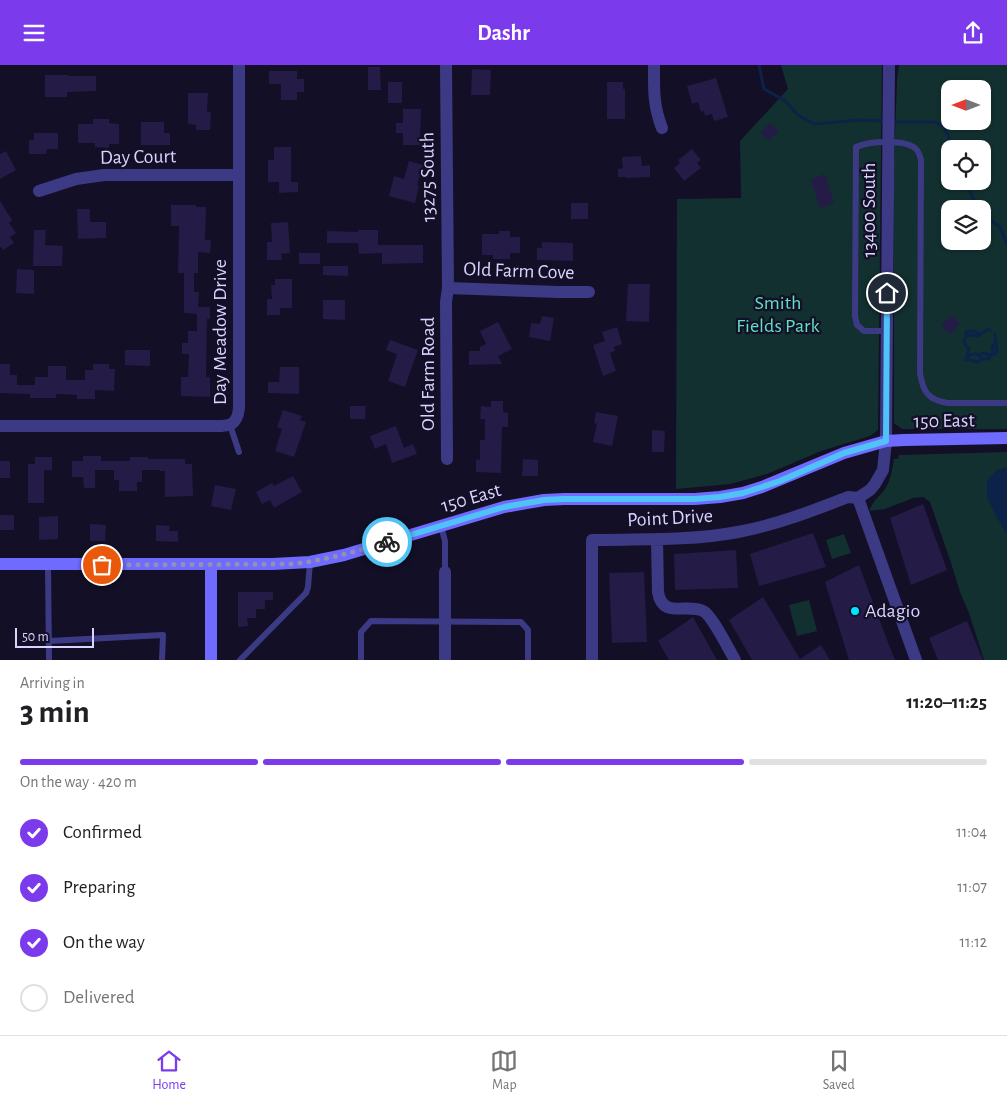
<!DOCTYPE html>
<html lang="en">
<head>
<meta charset="utf-8">
<style>
  :root { --surface:#fff; --page:#f6f6f6; --text:#202124; --muted:#757577; --line:#e0e0e0; --accent:#7c3aed }
  body { margin:0; font-family:"Alegreya Sans",sans-serif; background:var(--page); color:var(--text); height:100vh; display:flex; flex-direction:column; font-size:19px; white-space:nowrap }
  * { box-sizing:border-box; margin:0 }
  p { font-size:16px; color:var(--muted) }
  .icon { flex:none; width:28px; height:28px; fill:none; stroke:currentColor; stroke-width:2; stroke-linecap:round; stroke-linejoin:round }
  .map { position:relative; height:595px; overflow:hidden }
  .panel { display:flex; flex-direction:column; background:var(--surface); flex:1 }
  .panel>* { flex:none }
  .needle { width:32px; rotate:270deg }
  .tools { position:absolute; left:941px; top:15px; display:grid; gap:10px }
  .tools a { display:grid; place-items:center; width:50px; height:50px; border-radius:10px; background:var(--surface); box-shadow:0 1px 4px #0004; font-size:25px }
  .scale { position:absolute; left:15px; bottom:12px; width:79px; box-sizing:border-box; padding-left:5px; border:2px solid #d9d4ff; border-top:0; font-size:14px; line-height:18px; white-space:nowrap; color:#d9d4ff; -webkit-text-stroke:4px #130f26; paint-order:stroke }
  .pin { position:absolute; display:grid; place-items:center; width:42px; height:42px; color:#fff; margin:-21px; border:2px solid #fff; border-radius:50%; box-shadow:0 1px 5px #0007 }
  .courier { position:absolute; display:grid; place-items:center; width:50px; height:50px; margin:-25px; border:4px solid #4fc3f7; border-radius:50%; background:#fff; color:#222; box-shadow:0 1px 6px #0007 }
  .overview em { font-style:normal; font-weight:700 }
  .overview div { display:flex; flex-direction:column-reverse }
  .overview { display:flex; align-items:center; justify-content:space-between; height:85px; padding:0 20px }
  h1 { font-size:32px; font-weight:700; line-height:38px }
  .bar { display:grid; grid-template-columns:repeat(4,1fr); gap:8px 5px; align-content:center; height:60px; padding:0 20px }
  .bar i { height:6px; border-radius:4px; background:var(--line) }
  .bar .active { background:var(--accent) }
  .bar p { grid-column:span 4 }
  ol { padding:0 20px; list-style:none }
  li { display:flex; align-items:center; gap:15px; height:55px }
  li p { margin-inline-start:auto }
  li .icon { padding:5px; border-radius:50%; background:var(--accent); color:#fff; stroke-width:4 }
  li:last-child { color:var(--muted) }
  li i { width:28px; height:28px; border:2px solid var(--line); border-radius:50% }
  header { display:flex; justify-content:space-between; align-items:center; height:65px; padding:0 20px; background:var(--accent); color:#fff; font-size:22px; font-weight:700 }
  .tabs { display:flex; justify-content:space-around; align-items:center; height:70px; border-top:1px solid var(--line); background:var(--surface); font-size:14px; color:var(--muted) }
  .tabs a { display:grid; justify-items:center; gap:2px }
  .tabs .active { color:var(--accent) }
  .map>svg:first-child { display:block }
  .green { fill:#12302f; fill-rule:evenodd }
  .water { fill:#0c2248 }
  .lines { fill:none; stroke-linecap:round; stroke-linejoin:round }
  .stream { stroke:#0c2248; stroke-width:3 }
  .building { fill:#241b47 }
  .lane { stroke:#3d3a85; stroke-width:6 }
  .street { stroke:#3d3a85; stroke-width:12 }
  .secondary { stroke:#6f6bff; stroke-width:12 }
  .done { stroke:#948fb3; stroke-width:5; stroke-dasharray:0 9 }
  .route { stroke:#4fc3f7; stroke-width:6 }
  .poi-dot { fill:#00e5ff; stroke:#130f26; stroke-width:2 }
  .labels { text-anchor:middle; dominant-baseline:central; stroke-width:4.5; stroke-linejoin:round; paint-order:stroke }
  .street-label { font-size:20px; fill:#d9d4ff; stroke:#130f26 }
  .park-label { font-size:20px; fill:#5fe0c0; stroke:#130f26 }
  .poi-label { font-size:20px; fill:#d9d4ff; stroke:#130f26; text-anchor:start }
</style>
</head>
<body>
<header><svg class="icon" aria-label="menu" viewBox="0 0 24 24"><path d="M4 6h16M4 12h16M4 18h16"/></svg>Dashr<svg class="icon" aria-label="share" viewBox="0 0 24 24"><path d="M12 15V3M7 8l5-5 5 5M5 13v7h14v-7"/></svg></header>
<div class="map">
<svg width="1007" height="595" viewBox="0 0 1007 595">
  <rect width="100%" height="100%" fill="#130f26"/>
  <path class="green" d="M781 0H882L878 365 870 371 821 386 767 409 730 419 676 424 677 134 741 133 740 76 788 24Z
    M899 0H1007V364H902L894 358V98L897 15ZM950 24H982V56H950ZM950 84H982V116H950ZM950 144H982V176H950Z
    M1007 387V595H984L969 548 960 527 951 498 930 437 923 432 913 433 885 444 870 446V444C873 437 877 433 882 428 890 419 892 406 894 394H898L899 390Z
    M844 469 851 488 832 494 826 475Z
    M809 535 817 566 797 571 789 540Z"/>
  <path class="water" d="M1007 402V469L997 453 987 432V416L997 405Z"/>
  <g class="lines">
    <path class="stream" d="M759 0 764 24 784 35 798 50 814 59 860 55 884 56
      M891 57H935L944 62 954 84
      M965 116 978 144
      M982 149 1000 162 1007 179
      M966 270 977 271 980 270
      M993 289 992 282 995 278
      M967 290 969 284 964 278V275L966 272V267L972 266 981 269 987 265H990
      M979 290 983 288 991 290
      M966 294 978 297 982 294
      M965 295C972 287 976 287 983 294H989L991 290 995 289 997 287 995 269"/>
  </g>
  <path class="building" d="M368 2H380L381 25H368Z
    M472 4 491 5 490 30H471Z
    M269 6H297V14H304V27H297V35H281V19H269Z
    M45 10H68V11H96V26L67 27V32H45Z
    M716 13 728 52 714 56 712 49 705 51 704 46 701 47 698 37 692 39 687 21Z
    M388 17H402V38H388Z
    M607 17H623V24H625V54H607Z
    M188 28H208L207 47H211L210 65H196V60L188 59Z
    M403 44H421L420 80H403V68H396V58H403Z
    M93 54H109V58L119 59V79H109V83L95 82V78H78V59H93Z
    M141 57H164V68H170V80H141Z
    M770 58 779 66 769 76 760 68Z
    M34 68H58V84H47L46 89H29V75H34Z
    M274 82H291V117H298V127L279 128V117H268V95H274Z
    M692 84 701 95 697 98 701 103 684 116 674 103 680 98 678 95Z
    M6 86 16 105 0 114V89Z
    M641 91 642 101 650 100V112L626 113V112H618V104L623 103 622 92Z
    M409 96 423 100 417 120H419L415 138 389 131 394 111 404 114Z
    M825 109 834 138 820 143 811 114Z
    M0 136 12 155 9 158 16 168 10 172 14 178 3 185 0 181Z
    M571 138H588V154H571Z
    M171 140H196V142H206L205 175H211L210 188 198 187V208H194V227H199L198 242H210V254H207L206 312H210V332L181 331V312H188L189 289H182V278H188V266H197V249L184 248V208H178L179 161H171Z
    M77 144H90V157H106V173L78 174Z
    M288 157 290 188 281 189 282 195H267V177H272L271 158Z
    M34 165H46L45 180 63 181 62 201H33Z
    M358 165H378V180H423V198L382 199V188L359 189 358 178H327V166L358 167Z
    M499 166H510V172H520V188H510V194H493V190H482V169H499Z
    M542 177 573 178V196L537 195V183H542Z
    M299 188H320V199H299Z
    M323 201H348V211L323 210Z
    M17 204 34 205V229L16 228Z
    M275 214H292V243H280V250H267V234H272L271 220H275Z
    M628 219H650L649 257 626 256Z
    M323 235H345V255L323 254Z
    M951 250 960 259 950 269 941 260Z
    M542 251 554 253 550 276 529 272 531 258 540 259Z
    M498 257 512 284 498 291 502 299 469 300V286H480V282L486 279 480 266Z
    M617 262 622 279 614 282 615 286 610 288 616 306 603 311 593 280 605 276 602 267Z
    M390 275 418 285 405 322 388 316 397 289 386 285Z
    M125 285H150V301L125 300Z
    M0 299H10V310H17V320H35V312H48V301H66V315H85V305H93V299H109V304H115L114 326 95 325V334H77V330L56 329V333H30V329L0 328Z
    M280 302H299V329L268 328V317H279Z
    M491 336H503V347L508 348V362H502L501 408 476 407V394L480 395V375H485V354H480L481 341 491 342Z
    M350 341H366L365 354H350Z
    M283 345 302 351 300 355 306 357 294 392 275 386 282 364 277 362Z
    M596 347 618 351 612 381 593 377 597 359 594 358Z
    M396 361 404 383 413 379 417 389 392 398 386 379 375 384 370 371Z
    M652 365 665 366 664 387H652Z
    M83 391H101V396H130V392H148V394H185V399H192L193 431 165 432V406H160V405H142V417H137V426H119V415H114V405H95V423H84L83 412H72V396H83Z
    M35 392H52V405H44V438H28V399H35Z
    M523 394 538 395V411H522Z
    M0 396H10V413H0Z
    M293 411 302 427 274 443 270 435 262 439 256 427 272 418 274 421Z
    M215 420 236 424 231 445 211 441Z
    M923 439 947 505 911 520 890 453Z
    M0 450H14V465H0Z
    M58 451V474L39 475V452Z
    M90 459 106 460 105 476H90Z
    M156 460 170 461 169 466H178V477L156 476Z
    M813 468 826 502 759 521 750 489Z
    M736 485 738 523 675 525 674 489Z
    M859 500 887 575 895 595H849L825 517Z
    M644 507 647 577 612 578 609 508Z
    M238 527H273V535H265V544H256V553H247L248 561 238 562Z
    M763 532 800 594 821 580 830 595H752L729 555Z
    M693 552 717 595H669L658 576Z
    M967 556 983 595H938L929 573Z"/>
  <g class="lines">
    <path class="lane" d="M887 266H864L857 260 855 251 856 82C869 76 906 74 916 84 919 87 920 91 921 95L920 308C923 327 928 335 948 338H1007
      M230 360 239 387
      M441 461 445 476V507
      M48 500 49 595
      M49 576 163 570 162 595
      M240 595 306 528 308 522 310 497
      M361 595V567L371 556 521 557 528 565V595"/>
    <path class="street" d="M446 0 448 223 446 237 447 394
      M654 0C654 24 653 40 662 63
      M39 126 76 114 104 110H239
      M448 223 558 227H589
      M0 361H210C227 361 237 363 239 343V0
      M858 433 916 595
      M657 474 658 527C662 554 687 538 703 546 712 550 729 585 735 595
      M445 507V595
      M592 595V475C640 474 690 476 738 467 776 460 812 446 848 432L858 433 870 425 875 419 883 405 886 376 889 0"/>
    <path class="secondary" d="M0 499H273L310 497 344 490 504 442 544 435 564 434H695L720 432 743 428 762 422 844 388 886 376 904 375 1007 373
      M211 500V595"/>
  </g>
  <g class="lines">
    <path class="done" d="M102 500 290 499C323 496 354 487 387 477"/>
    <path class="route" d="M387 477 504 442 544 435 564 434H695L720 432 743 428 762 422 780 416 844 388 886 376 887 228"/>
  </g>
  <circle class="poi-dot" cx="855" cy="546" r="5"/>
  <g class="labels">
    <g class="street-label">
      <text transform="translate(138 92) rotate(-1)">Day Court</text>
      <text transform="translate(428 112) rotate(-91)">13275 South</text>
      <text transform="translate(869 145) rotate(-90)">13400 South</text>
      <text transform="translate(519 206) rotate(2)">Old Farm Cove</text>
      <text transform="translate(220 267) rotate(-90)">Day Meadow Drive</text>
      <text transform="translate(428 309) rotate(-90)">Old Farm Road</text>
      <text transform="translate(944 356) rotate(-1)">150 East</text>
      <text transform="translate(471 433) rotate(-16)">150 East</text>
      <text transform="translate(670 453) rotate(-3)">Point Drive</text>
    </g>
    <g class="park-label">
      <text x="778" y="238">Smith<tspan x="778" dy="23">Fields Park</tspan></text>
    </g>
    <g class="poi-label">
      <text x="865" y="546">Adagio</text>
    </g>
  </g>
</svg>
<div class="tools">
<a><svg class="needle" viewBox="-14 -14 28 28"><path d="M0-13l5 13h-10z" fill="#e53935"/><path d="M0 13l5-13h-10z" fill="#757577"/></svg></a>
<a><svg class="icon" aria-label="locate" viewBox="0 0 24 24"><circle cx="12" cy="12" r="6"/><path d="M12 2v4M12 18v4M2 12h4M18 12h4"/></svg></a>
<a><svg class="icon" aria-label="layers" viewBox="0 0 24 24"><path d="M12 4l9 5-9 5-9-5zM3 14l9 5 9-5"/></svg></a>
</div>
<div class="scale">50 m</div>
<div class="pin" style="left:102px;top:500px;background:#ea580c"><svg class="icon" aria-label="bag" viewBox="0 0 24 24"><path d="M5 8h14l-1 12H6zM9 8a3 3 0 0 1 6 0"/></svg></div>
<div class="pin" style="left:887px;top:228px;background:#1f2937"><svg class="icon" aria-label="home" viewBox="0 0 24 24"><path d="M3 11l9-7 9 7M6 9v11h12V9"/></svg></div>
<div class="courier" style="left:387px;top:477px"><svg class="icon" aria-label="bike" viewBox="0 0 24 24"><circle cx="6" cy="16" r="4"/><circle cx="18" cy="16" r="4"/><path d="M6 16l4-8h5l3 8M10 8l3 8H6M13 5h3"/></svg></div>
</div>
<section class="panel">
<div class="overview"><div><h1>3 min</h1><p>Arriving in</p></div><em>11:20–11:25</em></div>
<div class="bar"><i class="active"></i><i class="active"></i><i class="active"></i><i></i><p>On the way · 420 m</p></div>
<ol>
<li><svg class="icon" aria-label="check" viewBox="0 0 24 24"><path d="M5 12l5 5 9-10"/></svg>Confirmed<p>11:04</p></li>
<li><svg class="icon" aria-label="check" viewBox="0 0 24 24"><path d="M5 12l5 5 9-10"/></svg>Preparing<p>11:07</p></li>
<li><svg class="icon" aria-label="check" viewBox="0 0 24 24"><path d="M5 12l5 5 9-10"/></svg>On the way<p>11:12</p></li>
<li><i></i>Delivered</li>
</ol>
</section>
<nav class="tabs">
<a class="active"><svg class="icon" aria-label="home" viewBox="0 0 24 24"><path d="M3 11l9-7 9 7M6 9v11h12V9"/></svg>Home</a>
<a><svg class="icon" aria-label="map" viewBox="0 0 24 24"><path d="M3 6l6-2 6 2 6-2v14l-6 2-6-2-6 2zM9 4v14M15 6v14"/></svg>Map</a>
<a><svg class="icon" aria-label="saved" viewBox="0 0 24 24"><path d="M7 4h10v16l-5-4-5 4z"/></svg>Saved</a>
</nav>
</body>
</html>
